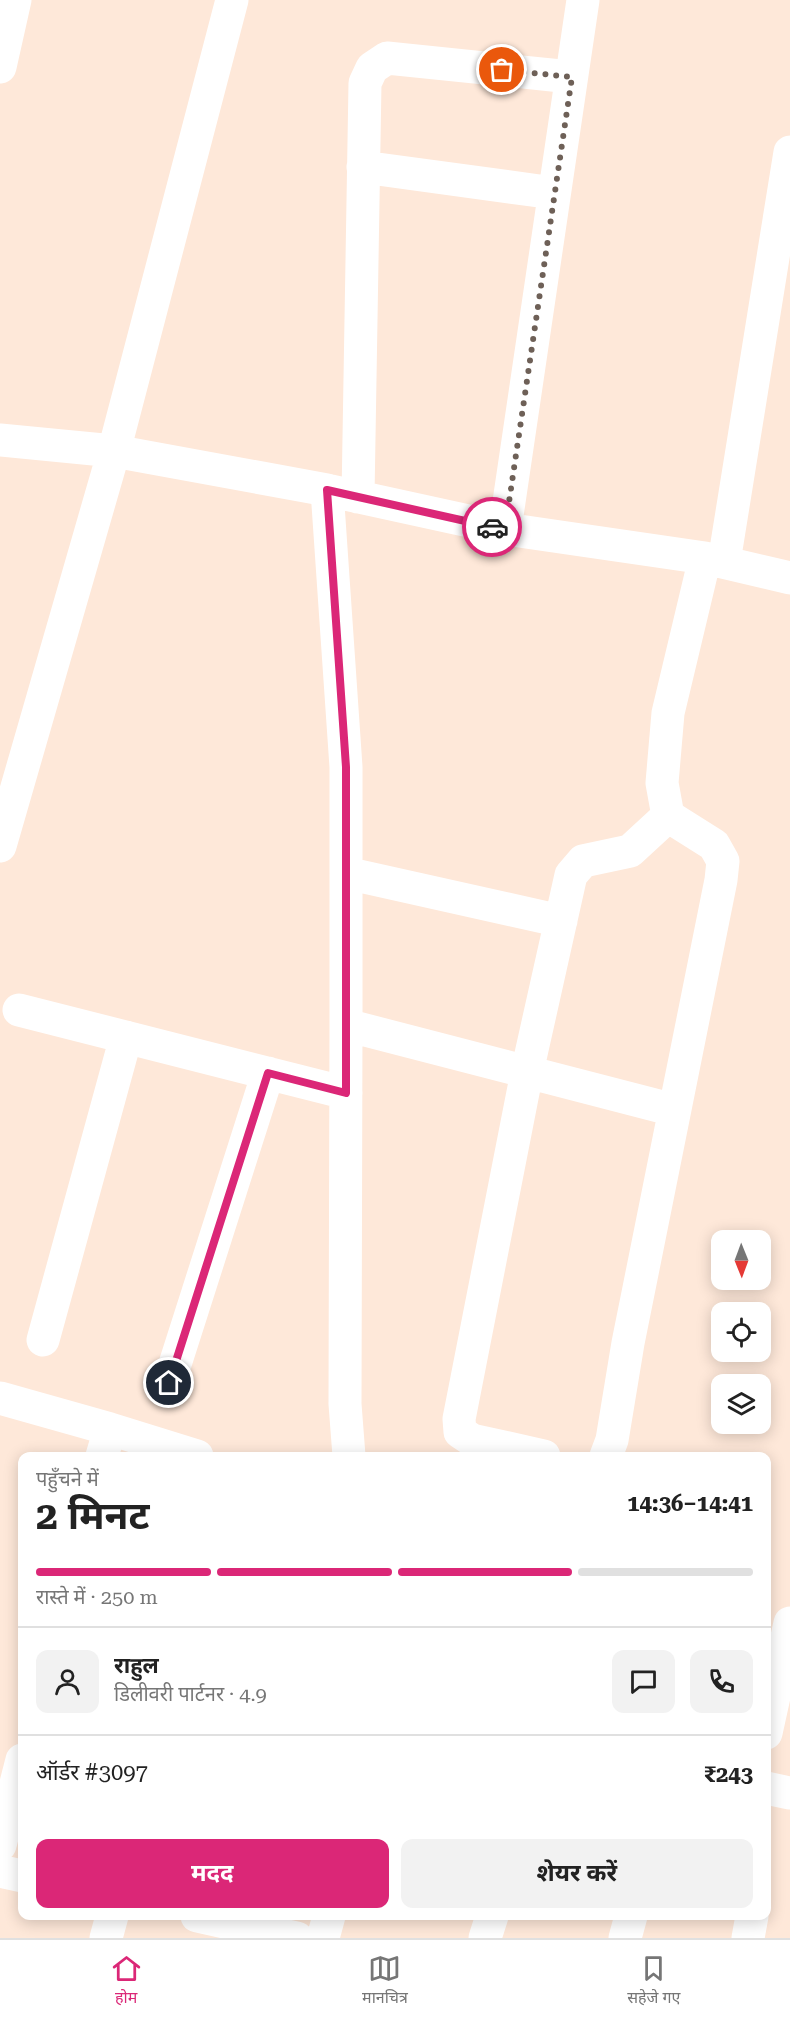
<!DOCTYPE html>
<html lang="hi">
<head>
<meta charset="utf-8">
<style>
  :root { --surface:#fff; --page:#f2f2f2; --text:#222; --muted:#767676; --line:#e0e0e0; --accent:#db2777 }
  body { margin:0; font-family:"Roboto Serif","Noto Sans Devanagari",serif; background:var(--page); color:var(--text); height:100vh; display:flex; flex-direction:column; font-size:22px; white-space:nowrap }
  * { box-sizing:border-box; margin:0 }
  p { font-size:20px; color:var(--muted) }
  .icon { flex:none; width:33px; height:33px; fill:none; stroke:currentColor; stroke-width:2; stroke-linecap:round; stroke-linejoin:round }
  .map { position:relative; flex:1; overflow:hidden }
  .details { position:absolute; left:18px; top:1452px; width:753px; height:468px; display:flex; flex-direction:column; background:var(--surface); border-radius:12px; box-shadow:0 3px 15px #0003 }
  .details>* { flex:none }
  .needle { width:39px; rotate:179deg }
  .tools { position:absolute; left:711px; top:1230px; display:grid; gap:12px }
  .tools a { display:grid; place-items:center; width:60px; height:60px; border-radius:12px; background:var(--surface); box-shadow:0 3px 15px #0003; font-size:30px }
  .pin { position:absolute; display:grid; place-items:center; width:51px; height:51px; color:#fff; margin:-26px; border:3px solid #fff; border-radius:50%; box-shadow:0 2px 6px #0007 }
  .courier { position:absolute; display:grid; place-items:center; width:60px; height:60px; margin:-30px; border:4px solid #db2777; border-radius:50%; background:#fff; color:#222; box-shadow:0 2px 8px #0007 }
  .headline em { font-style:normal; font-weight:700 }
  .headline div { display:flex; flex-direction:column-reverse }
  .headline { display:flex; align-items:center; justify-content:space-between; height:102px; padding:0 18px }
  h1 { font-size:39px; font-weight:700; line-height:45px }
  .bar { display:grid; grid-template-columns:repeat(4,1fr); gap:9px 6px; align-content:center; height:72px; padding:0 18px }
  .bar i { height:8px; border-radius:4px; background:var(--line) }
  .bar .current { background:var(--accent) }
  .bar p { grid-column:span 4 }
  .line { display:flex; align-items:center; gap:15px; padding:0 18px; border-top:2px solid var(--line) }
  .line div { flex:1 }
  .round { display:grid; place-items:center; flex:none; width:63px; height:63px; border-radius:12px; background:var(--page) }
  .cta { display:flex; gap:12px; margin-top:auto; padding:12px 18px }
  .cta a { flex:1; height:69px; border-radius:12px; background:var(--accent); color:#fff; font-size:24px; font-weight:700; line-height:69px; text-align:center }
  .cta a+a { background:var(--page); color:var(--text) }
  .tab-bar { display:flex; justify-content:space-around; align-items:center; height:84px; border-top:2px solid var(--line); background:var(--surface); font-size:16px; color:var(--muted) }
  .tab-bar a { display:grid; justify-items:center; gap:3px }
  .tab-bar .current { color:var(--accent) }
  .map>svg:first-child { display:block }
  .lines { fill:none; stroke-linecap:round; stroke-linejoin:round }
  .minor { stroke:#fff; stroke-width:33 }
  .done { stroke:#6e6057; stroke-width:6; stroke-dasharray:0 10.8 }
  .route { stroke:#db2777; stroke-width:8 }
</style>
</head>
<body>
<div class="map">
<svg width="790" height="1938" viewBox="0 0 790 1938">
  <rect width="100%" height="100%" fill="#fee8d9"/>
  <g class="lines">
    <path class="minor" d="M0 67 15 0
      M363 167 554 193
      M0 440 114 451 327 490 505 529 705 558 790 578
      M327 490 346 767V1025L674 1110
      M358 497 365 83 372 68 387 58 571 77
      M505 529 583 0
      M724 562 790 152
      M0 846 114 451 232 0
      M346 873 561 921
      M19 1010 346 1093
      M346 1025 345 1404 349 1456
      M43 1340 126 1037
      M169 1383 268 1073
      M0 1398 110 1429 197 1456
      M102 1456 110 1429
      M544 1456 472 1440 460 1432 459 1419 527 1072 571 875 583 861 630 851 668 816
      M606 1456 612 1440 628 1343 721 880 723 861 714 845 668 816 662 783 668 713 705 558
      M766 1733 790 1623
      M766 1788 790 1793
      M0 1845 22 1760
      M0 1871 22 1876
      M197 1916 297 1938
      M106 1938 112 1916
      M323 1938 329 1916
      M485 1938 492 1916
      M625 1938 631 1916
      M748 1938 752 1916"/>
  </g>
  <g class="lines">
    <path class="done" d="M492 527 505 529 572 77 502 70"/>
    <path class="route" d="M169 1383 268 1073 346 1093V767L327 490 492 527"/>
  </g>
</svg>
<div class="tools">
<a><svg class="needle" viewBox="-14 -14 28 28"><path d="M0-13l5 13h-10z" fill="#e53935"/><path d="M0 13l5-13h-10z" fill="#767676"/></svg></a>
<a><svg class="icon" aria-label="locate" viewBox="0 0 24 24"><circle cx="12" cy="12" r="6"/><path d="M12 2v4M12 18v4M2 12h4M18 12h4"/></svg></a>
<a><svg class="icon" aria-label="layers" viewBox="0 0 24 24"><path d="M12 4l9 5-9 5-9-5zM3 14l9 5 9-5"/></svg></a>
</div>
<div class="pin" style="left:502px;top:70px;background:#ea580c"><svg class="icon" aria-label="bag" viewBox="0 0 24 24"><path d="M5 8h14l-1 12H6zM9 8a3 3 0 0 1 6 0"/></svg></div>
<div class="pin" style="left:169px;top:1383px;background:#1f2937"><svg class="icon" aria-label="home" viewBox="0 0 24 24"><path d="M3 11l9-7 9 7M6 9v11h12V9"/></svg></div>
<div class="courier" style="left:492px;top:527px"><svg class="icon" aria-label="car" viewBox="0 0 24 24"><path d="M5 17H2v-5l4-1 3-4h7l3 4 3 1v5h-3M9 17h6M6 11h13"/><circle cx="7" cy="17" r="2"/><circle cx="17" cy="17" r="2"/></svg></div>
<section class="details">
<div class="headline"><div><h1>2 मिनट</h1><p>पहुँचने में</p></div><em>14:36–14:41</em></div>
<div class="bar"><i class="current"></i><i class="current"></i><i class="current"></i><i></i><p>रास्ते में · 250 m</p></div>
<div class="line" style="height:108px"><a class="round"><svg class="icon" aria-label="person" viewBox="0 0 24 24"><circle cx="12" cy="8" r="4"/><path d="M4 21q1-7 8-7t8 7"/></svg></a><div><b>राहुल</b><p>डिलीवरी पार्टनर · 4.9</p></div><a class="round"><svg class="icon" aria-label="chat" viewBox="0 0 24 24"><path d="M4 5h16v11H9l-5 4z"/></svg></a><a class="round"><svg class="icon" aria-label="phone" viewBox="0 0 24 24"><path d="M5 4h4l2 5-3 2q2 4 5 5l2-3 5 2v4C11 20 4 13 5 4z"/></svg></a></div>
<div class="line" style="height:78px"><div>ऑर्डर #3097</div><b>₹243</b></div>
<div class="cta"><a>मदद</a><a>शेयर करें</a></div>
</section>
</div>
<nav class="tab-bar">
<a class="current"><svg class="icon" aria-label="home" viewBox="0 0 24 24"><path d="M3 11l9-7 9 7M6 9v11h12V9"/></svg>होम</a>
<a><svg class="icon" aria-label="map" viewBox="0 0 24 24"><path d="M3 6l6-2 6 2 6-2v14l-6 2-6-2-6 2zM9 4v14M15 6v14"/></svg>मानचित्र</a>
<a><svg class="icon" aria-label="saved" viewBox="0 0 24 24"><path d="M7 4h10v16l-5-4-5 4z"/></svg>सहेजे गए</a>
</nav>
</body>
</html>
